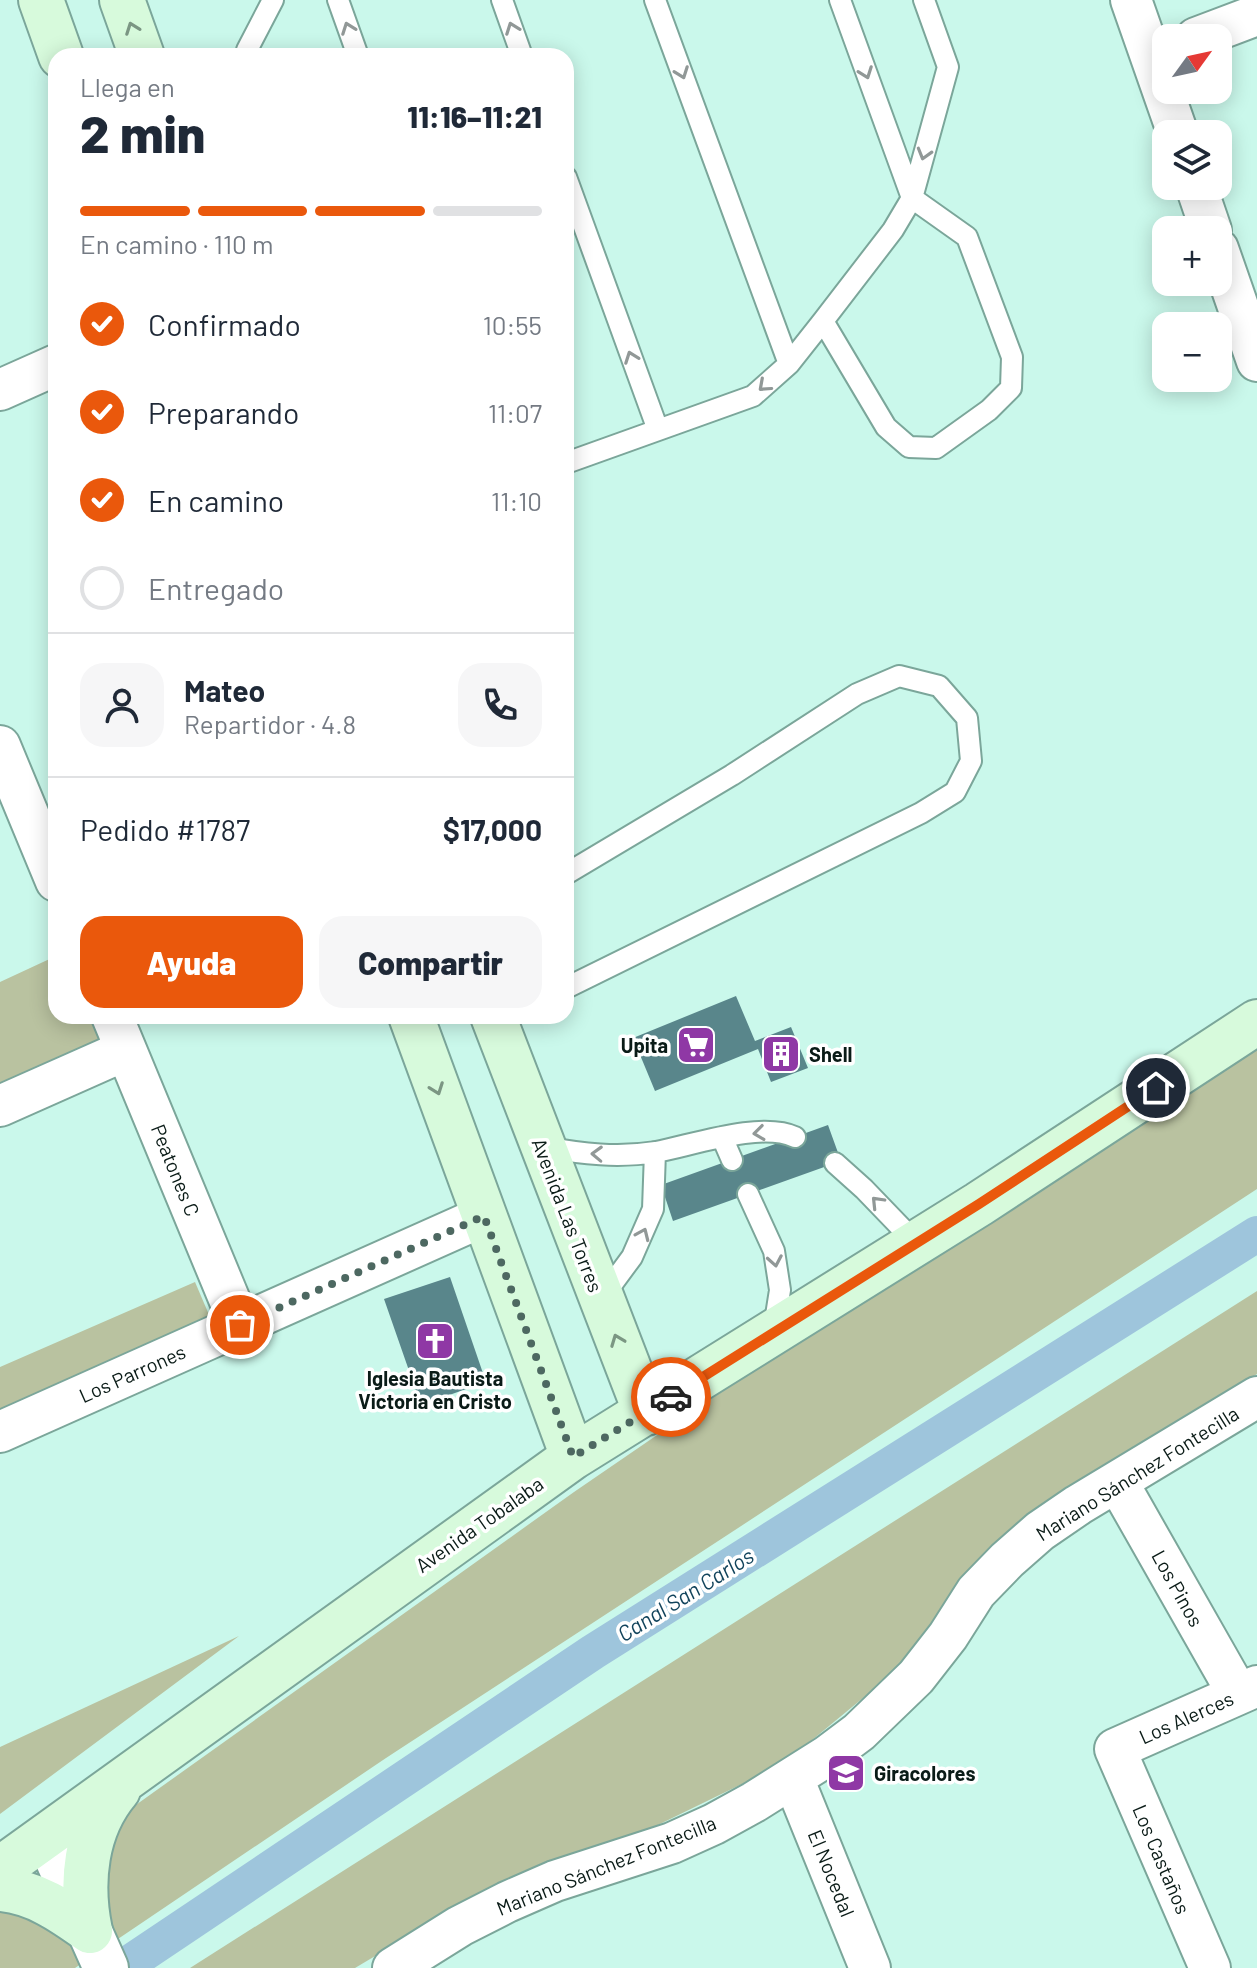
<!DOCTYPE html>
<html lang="es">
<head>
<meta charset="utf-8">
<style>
  :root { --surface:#fff; --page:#f6f6f7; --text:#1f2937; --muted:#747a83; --line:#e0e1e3; --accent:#ea580c }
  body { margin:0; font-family:Barlow,sans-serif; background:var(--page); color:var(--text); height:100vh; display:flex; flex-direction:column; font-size:30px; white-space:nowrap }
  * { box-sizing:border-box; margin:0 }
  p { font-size:26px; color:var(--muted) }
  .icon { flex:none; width:44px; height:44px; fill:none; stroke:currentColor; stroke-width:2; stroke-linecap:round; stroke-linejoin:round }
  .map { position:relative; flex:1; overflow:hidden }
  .drawer { position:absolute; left:48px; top:48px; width:526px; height:976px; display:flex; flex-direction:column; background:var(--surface); border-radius:24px; box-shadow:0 4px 20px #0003 }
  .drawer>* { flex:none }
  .needle { width:52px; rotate:57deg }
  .tools { position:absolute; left:1152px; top:24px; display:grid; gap:16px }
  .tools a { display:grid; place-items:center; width:80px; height:80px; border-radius:16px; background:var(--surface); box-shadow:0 4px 20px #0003; font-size:40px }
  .pin { position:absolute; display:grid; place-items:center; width:68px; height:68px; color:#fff; margin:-34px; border:4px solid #fff; border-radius:50%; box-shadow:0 2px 8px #0007 }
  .courier { position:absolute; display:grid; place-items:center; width:80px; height:80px; margin:-40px; border:6px solid #ea580c; border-radius:50%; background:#fff; color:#222; box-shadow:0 2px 10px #0007 }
  .head em { font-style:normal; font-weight:800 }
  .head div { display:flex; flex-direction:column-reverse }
  .head { display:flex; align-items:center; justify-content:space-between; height:136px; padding:0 32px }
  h1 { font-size:52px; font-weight:800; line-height:60px }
  .bar { display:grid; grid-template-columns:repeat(4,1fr); gap:12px 8px; align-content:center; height:96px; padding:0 32px }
  .bar i { height:10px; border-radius:6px; background:var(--line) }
  .bar .selected { background:var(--accent) }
  .bar p { grid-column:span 4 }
  .line { display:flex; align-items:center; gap:20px; padding:0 32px; border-top:2px solid var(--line) }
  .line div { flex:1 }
  .round { display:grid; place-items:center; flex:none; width:84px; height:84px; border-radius:24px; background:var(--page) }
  ol { padding:0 32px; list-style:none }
  li { display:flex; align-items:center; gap:24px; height:88px }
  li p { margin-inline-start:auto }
  li .icon { padding:8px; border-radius:50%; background:var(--accent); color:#fff; stroke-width:4 }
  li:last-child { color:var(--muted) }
  li i { width:44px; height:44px; border:4px solid var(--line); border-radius:50% }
  .cta { display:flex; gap:16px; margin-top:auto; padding:16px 32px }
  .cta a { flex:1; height:92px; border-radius:24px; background:var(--accent); color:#fff; font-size:32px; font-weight:800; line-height:92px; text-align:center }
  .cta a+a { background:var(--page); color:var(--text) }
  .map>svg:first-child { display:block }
  .green { fill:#b9c2a0 }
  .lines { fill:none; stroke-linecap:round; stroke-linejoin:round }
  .canal { stroke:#9ec5dc; stroke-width:36 }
  .building { fill:#59868b }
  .service-casing { stroke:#7ba69a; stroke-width:24 }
  .minor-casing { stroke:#7ba69a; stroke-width:44 }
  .tertiary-casing { stroke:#7ba69a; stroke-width:48 }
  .secondary-casing { stroke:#7ba69a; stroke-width:48 }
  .service { stroke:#fff; stroke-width:20 }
  .minor { stroke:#fff; stroke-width:40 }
  .tertiary { stroke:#fff; stroke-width:44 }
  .secondary { stroke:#d7fadc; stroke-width:44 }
  .oneway { stroke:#7b9683 }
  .oneway2 { stroke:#919897 }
  .done { stroke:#4d6861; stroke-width:8; stroke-dasharray:0 14.4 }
  .route { stroke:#ea580c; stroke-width:10 }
  .labels { text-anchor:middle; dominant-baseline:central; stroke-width:7; stroke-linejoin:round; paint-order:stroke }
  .poi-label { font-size:20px; font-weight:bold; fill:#0a1b17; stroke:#fff; text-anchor:start }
  .street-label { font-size:20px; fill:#0a1b17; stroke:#fff }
  .water-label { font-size:22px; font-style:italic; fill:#12445c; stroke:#fff }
</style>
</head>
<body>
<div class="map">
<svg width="1257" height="1968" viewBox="0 0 1257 1968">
  <rect width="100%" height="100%" fill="#caf8eb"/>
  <path class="green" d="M56 956V1016H91L101 1040 0 1084V982Z
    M1257 1049V1189L386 1758 75 1968H0V1902L574 1492 698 1407Z
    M195 1282 213 1324 0 1417V1367Z
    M1257 1291V1374L1030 1517 903 1665 783 1764 623 1842 549 1865 488 1889 355 1968H190Z
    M239 1636 0 1814V1747Z"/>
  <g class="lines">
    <path class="canal" d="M122 1968 593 1652 1257 1234"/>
  </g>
  <path class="building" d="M736 996 755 1041 791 1027 808 1068 771 1082 758 1049 655 1091 633 1038Z
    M828 1125 841 1161 673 1221 661 1185Z
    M450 1277 486 1382 421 1405 384 1299Z"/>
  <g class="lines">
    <g class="service-casing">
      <path id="service" d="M338 0 358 56
        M502 0 522 56
        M655 0 789 364
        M247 56V50L273 0
        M566 177 658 430
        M823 321 886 427 909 447 936 448 989 410 1011 388 1012 357 967 237 912 198 948 67 924 0
        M566 463 753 396 789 364 823 321 893 230 912 198 840 0
        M566 874 732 775 857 694 899 676 939 686 967 718 971 761 955 792 921 813 566 988
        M722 1137 732 1160
        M545 1147C582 1154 618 1158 656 1152 693 1145 761 1121 795 1137
        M835 1163 864 1189 917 1244
        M748 1194 774 1251 780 1290 774 1328
        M601 1299 632 1257 653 1209 655 1152"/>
    </g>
    <g class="minor-casing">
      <path id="minor" d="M1131 0 1178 134
        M1196 38 1257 15
        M1196 186 1211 230
        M1218 249 1257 361
        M0 390 56 365
        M0 746 56 881
        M112 1016 240 1325
        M0 1106 126 1050
        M0 1432 484 1216
        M1118 1483 1238 1694
        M793 1778 870 1968
        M393 1968 460 1926 507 1902 555 1881 672 1843 714 1824 754 1802 827 1756 859 1732 916 1677 948 1636 976 1592 1007 1560 1040 1531 1078 1505 1257 1397
        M1210 1968 1115 1749 1257 1686"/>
    </g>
    <g class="tertiary-casing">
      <path id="tertiary" d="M47 1836 106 1968"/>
    </g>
    <g class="secondary-casing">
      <path id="secondary" d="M41 0 61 56
        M122 0 142 56
        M411 1016 573 1457
        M493 1016 646 1413
        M0 1869 573 1457 979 1204 1257 1022
        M0 1889C35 1892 62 1911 90 1931
        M90 1931C80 1883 85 1829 118 1790"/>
    </g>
    <use href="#service" class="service"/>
    <use href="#minor" class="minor"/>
    <use href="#tertiary" class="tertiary"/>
    <use href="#secondary" class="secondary"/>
  </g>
  <defs><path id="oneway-chevron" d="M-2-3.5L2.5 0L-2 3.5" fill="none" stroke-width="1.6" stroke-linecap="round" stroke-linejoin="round" transform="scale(2)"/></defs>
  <g class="oneway">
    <use href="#oneway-chevron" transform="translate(132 28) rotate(-110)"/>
    <use href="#oneway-chevron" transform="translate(437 1089) rotate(70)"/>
    <use href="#oneway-chevron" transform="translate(617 1340) rotate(-111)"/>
  </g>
  <g class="oneway2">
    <use href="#oneway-chevron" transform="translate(348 28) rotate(-110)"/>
    <use href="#oneway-chevron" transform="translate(512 28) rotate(-110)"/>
    <use href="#oneway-chevron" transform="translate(682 73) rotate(70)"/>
    <use href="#oneway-chevron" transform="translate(866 73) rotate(70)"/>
    <use href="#oneway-chevron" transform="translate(924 154) rotate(106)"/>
    <use href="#oneway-chevron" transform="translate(631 357) rotate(-110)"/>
    <use href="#oneway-chevron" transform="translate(764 386) rotate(138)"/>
    <use href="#oneway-chevron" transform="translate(759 1133) rotate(173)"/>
    <use href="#oneway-chevron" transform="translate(597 1154) rotate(-178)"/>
    <use href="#oneway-chevron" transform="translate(877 1202) rotate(-134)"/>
    <use href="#oneway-chevron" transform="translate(643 1234) rotate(-66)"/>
    <use href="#oneway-chevron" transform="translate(775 1261) rotate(80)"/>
  </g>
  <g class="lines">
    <path class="done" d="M240 1325 484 1216 573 1457 671 1397"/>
    <path class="route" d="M671 1397 979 1204 1156 1088"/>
  </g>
  <defs>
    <g id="supermarket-square" transform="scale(2)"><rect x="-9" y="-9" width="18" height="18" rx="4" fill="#8f38a5" stroke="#fff"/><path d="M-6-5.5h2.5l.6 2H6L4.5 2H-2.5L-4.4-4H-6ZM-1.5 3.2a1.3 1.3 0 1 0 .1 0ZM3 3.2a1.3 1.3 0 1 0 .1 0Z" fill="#fff"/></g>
    <g id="building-square" transform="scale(2)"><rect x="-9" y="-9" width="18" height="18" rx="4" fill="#8f38a5" stroke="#fff"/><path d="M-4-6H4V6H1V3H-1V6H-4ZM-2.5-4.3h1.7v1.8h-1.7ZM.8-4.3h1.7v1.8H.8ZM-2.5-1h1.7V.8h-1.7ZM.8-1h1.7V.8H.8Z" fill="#fff"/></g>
    <g id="church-square" transform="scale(2)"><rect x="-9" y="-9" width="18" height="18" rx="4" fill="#8f38a5" stroke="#fff"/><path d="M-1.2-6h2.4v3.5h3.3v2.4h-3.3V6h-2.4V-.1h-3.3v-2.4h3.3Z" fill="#fff"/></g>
    <g id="school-square" transform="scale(2)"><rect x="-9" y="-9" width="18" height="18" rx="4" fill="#8f38a5" stroke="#fff"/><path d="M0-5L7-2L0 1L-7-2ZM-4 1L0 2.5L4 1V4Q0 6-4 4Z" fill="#fff"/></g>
  </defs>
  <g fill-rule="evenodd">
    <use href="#supermarket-square" x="696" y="1045"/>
    <use href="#building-square" x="781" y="1054"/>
    <use href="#church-square" x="435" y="1341"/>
    <use href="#school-square" x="846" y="1773"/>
  </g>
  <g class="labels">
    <g class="poi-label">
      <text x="668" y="1045" text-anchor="end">Upita</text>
      <text x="809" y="1054">Shell</text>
      <text x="435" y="1378" text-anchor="middle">Iglesia Bautista<tspan x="435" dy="23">Victoria en Cristo</tspan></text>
      <text x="874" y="1773">Giracolores</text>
    </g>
    <g class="street-label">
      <text transform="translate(176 1170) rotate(68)">Peatones C</text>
      <text transform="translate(568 1215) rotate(69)">Avenida Las Torres</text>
      <text transform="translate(132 1373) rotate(-24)">Los Parrones</text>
      <text transform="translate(1137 1473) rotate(-32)">Mariano Sánchez Fontecilla</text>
      <text transform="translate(479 1524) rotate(-35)">Avenida Tobalaba</text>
      <text transform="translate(1178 1588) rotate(61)">Los Pinos</text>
      <text transform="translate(1186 1717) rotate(-24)">Los Alerces</text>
      <text transform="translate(1162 1859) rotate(67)">Los Castaños</text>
      <text transform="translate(606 1865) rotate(-22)">Mariano Sánchez Fontecilla</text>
      <text transform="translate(832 1873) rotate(68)">El Nocedal</text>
    </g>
    <g class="water-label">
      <text transform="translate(685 1594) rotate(-32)">Canal San Carlos</text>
    </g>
  </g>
</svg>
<div class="tools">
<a><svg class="needle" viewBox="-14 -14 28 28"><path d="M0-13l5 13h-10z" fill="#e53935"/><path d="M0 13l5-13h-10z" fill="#747a83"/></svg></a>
<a><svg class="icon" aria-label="layers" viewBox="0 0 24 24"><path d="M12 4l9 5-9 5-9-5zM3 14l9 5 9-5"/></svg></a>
<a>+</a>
<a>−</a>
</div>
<div class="pin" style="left:240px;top:1325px;background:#ea580c"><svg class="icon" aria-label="bag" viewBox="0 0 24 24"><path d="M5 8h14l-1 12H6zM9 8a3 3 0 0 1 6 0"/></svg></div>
<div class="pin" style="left:1156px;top:1088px;background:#1f2937"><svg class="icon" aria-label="home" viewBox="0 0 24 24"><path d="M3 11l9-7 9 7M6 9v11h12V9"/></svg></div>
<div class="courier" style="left:671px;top:1397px"><svg class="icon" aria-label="car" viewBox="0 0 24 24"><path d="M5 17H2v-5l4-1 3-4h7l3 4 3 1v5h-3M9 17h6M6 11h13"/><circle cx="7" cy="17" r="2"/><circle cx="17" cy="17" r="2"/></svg></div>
<section class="drawer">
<div class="head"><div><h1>2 min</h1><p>Llega en</p></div><em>11:16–11:21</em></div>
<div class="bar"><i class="selected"></i><i class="selected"></i><i class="selected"></i><i></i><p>En camino · 110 m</p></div>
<ol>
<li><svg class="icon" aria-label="check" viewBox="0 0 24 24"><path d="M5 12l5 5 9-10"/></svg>Confirmado<p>10:55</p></li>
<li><svg class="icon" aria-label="check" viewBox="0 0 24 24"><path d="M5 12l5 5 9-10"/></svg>Preparando<p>11:07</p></li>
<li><svg class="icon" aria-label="check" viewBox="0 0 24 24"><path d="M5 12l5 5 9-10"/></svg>En camino<p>11:10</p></li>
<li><i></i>Entregado</li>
</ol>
<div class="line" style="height:144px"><a class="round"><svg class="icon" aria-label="person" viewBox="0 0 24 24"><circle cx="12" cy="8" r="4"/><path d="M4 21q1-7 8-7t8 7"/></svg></a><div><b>Mateo</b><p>Repartidor · 4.8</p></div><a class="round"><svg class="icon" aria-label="phone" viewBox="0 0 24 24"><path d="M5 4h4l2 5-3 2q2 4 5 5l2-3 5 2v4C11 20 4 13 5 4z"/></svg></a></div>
<div class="line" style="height:104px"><div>Pedido #1787</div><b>$17,000</b></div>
<div class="cta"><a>Ayuda</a><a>Compartir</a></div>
</section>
</div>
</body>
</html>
